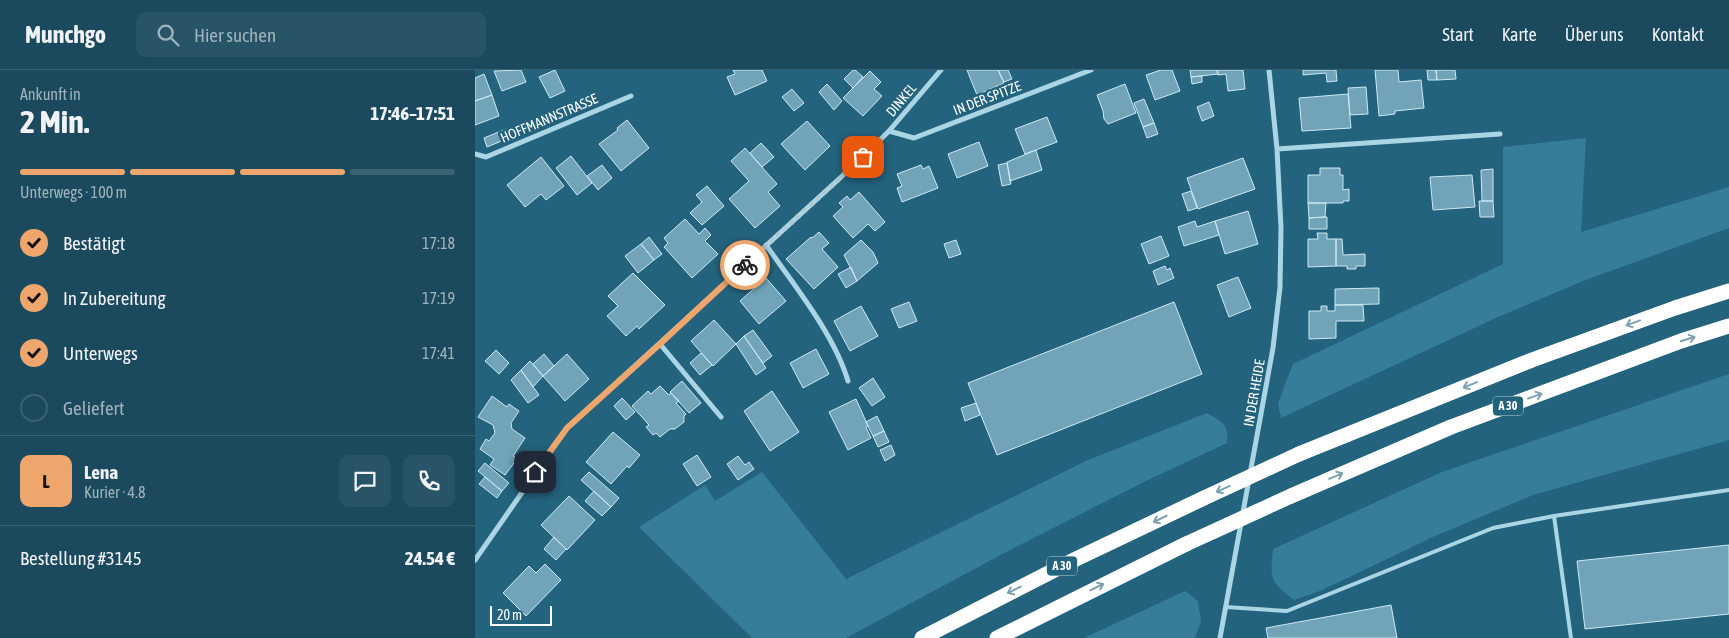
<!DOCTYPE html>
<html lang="de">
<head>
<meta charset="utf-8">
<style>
  :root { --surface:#1b4a5e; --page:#285467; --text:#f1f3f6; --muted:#a0b3bc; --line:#396273; --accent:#efa66d }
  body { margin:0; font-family:"Asap Condensed",sans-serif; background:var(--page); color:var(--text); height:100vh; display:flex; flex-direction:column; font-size:19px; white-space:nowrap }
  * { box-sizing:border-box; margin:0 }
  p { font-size:16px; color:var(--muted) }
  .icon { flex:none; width:28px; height:28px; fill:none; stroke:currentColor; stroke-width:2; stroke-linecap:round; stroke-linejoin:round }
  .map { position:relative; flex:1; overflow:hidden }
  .side { display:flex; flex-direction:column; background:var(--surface); width:475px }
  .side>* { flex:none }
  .scale { position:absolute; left:15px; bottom:12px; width:62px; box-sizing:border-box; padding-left:5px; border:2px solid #fff; border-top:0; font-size:14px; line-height:18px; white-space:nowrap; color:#fff; -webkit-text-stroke:4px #24637d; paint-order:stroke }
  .pin { position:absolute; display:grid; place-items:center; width:42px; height:42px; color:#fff; margin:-21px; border-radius:10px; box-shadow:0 2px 8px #0006 }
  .courier { position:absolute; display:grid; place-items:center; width:50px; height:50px; margin:-25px; border:4px solid #efa66d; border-radius:50%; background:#fff; color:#222; box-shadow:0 1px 6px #0007 }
  .summary em { font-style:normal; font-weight:700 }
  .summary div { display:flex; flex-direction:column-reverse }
  .summary { display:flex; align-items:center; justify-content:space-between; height:85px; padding:0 20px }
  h1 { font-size:32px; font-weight:700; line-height:38px }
  .bar { display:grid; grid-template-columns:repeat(4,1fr); gap:8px 5px; align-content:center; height:60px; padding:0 20px }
  .bar i { height:6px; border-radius:4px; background:var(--line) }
  .bar .selected { background:var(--accent) }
  .bar p { grid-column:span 4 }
  .line { display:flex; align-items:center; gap:12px; padding:0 20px; border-top:1px solid var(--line) }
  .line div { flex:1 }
  .round { display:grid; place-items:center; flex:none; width:52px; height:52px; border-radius:10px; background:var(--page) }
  ol { padding:0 20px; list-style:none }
  li { display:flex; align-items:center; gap:15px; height:55px }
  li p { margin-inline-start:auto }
  li .icon { padding:5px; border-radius:50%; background:var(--accent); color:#111; stroke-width:4 }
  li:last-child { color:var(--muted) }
  li i { width:28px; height:28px; border:2px solid var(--line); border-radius:50% }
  header { display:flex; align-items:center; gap:30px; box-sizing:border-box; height:70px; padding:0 25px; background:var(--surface); border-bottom:1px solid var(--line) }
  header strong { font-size:24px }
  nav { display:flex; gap:28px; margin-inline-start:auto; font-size:18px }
  .search { width:350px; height:45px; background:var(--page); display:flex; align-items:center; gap:12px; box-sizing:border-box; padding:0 18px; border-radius:10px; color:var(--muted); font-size:19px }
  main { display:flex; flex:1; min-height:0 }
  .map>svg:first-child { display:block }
  .green { fill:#357d98 }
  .building { fill:#71a4b8; stroke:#cce9f4 }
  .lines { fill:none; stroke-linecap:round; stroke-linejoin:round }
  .lane { stroke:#a9d5e5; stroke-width:4 }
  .street { stroke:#a9d5e5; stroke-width:5 }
  .highway { stroke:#fff; stroke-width:15 }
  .highway-bridge { stroke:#fff; stroke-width:15 }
  .oneway { stroke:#7ca1b1 }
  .done { stroke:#b2c8d2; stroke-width:5; stroke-dasharray:0 9 }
  .route { stroke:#efa66d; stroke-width:6 }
  .labels { text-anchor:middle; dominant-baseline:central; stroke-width:5; stroke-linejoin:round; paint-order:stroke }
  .shield { fill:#24637d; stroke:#bdd0d8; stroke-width:1 }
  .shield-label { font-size:12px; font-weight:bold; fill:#fff }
  .street-label { font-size:14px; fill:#fff; stroke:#24637d }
</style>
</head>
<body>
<header>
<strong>Munchgo</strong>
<div class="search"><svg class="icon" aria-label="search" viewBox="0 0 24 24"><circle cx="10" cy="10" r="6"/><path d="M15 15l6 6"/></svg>Hier suchen</div>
<nav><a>Start</a><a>Karte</a><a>Über uns</a><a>Kontakt</a></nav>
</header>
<main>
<section class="side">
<div class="summary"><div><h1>2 Min.</h1><p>Ankunft in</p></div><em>17:46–17:51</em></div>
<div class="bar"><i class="selected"></i><i class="selected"></i><i class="selected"></i><i></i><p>Unterwegs · 100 m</p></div>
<ol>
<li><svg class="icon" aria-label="check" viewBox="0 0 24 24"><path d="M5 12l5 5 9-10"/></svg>Bestätigt<p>17:18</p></li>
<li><svg class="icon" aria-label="check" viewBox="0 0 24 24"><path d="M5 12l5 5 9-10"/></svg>In Zubereitung<p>17:19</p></li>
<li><svg class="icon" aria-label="check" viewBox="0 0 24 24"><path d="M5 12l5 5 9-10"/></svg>Unterwegs<p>17:41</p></li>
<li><i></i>Geliefert</li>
</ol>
<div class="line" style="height:90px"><b class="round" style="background:var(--accent);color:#111">L</b><div><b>Lena</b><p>Kurier · 4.8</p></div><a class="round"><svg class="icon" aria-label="chat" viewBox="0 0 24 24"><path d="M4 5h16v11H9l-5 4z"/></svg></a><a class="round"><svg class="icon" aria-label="phone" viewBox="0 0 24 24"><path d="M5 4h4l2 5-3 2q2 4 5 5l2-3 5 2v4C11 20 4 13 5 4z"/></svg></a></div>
<div class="line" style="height:65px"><div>Bestellung #3145</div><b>24.54 €</b></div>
</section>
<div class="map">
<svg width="1254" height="568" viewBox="0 0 1254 568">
  <rect width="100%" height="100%" fill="#24637d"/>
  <path class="green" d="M1111 68 1106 162 1254 117V158L1108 211 1021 248 806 348 803 334 810 314 818 294 1028 194V77Z
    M1254 304V370L1058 425 958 467 845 521 819 530C795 511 795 510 798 479L967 402Z
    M732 343C748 352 754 355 752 373L671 411 533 481 371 568H277L164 457 230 415 240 431 287 402 371 509 613 390Z
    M710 521 723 531 726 552 720 568H609Z"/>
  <path class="building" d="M46 0 51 12 27 21 19 1Z
    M80 0 90 21 75 28 64 7Z
    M258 0H287L292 11 260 25 252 7 260 4Z
    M378 0H380L388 7 378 18 369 9Z
    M492 0H523L529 13 502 25Z
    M523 0H533L537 9 529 12Z
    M686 0H697L705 21 680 30 671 5Z
    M715 0H742L743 4 716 7Z
    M742 0H768L770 19 753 21 751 4 743 5Z
    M828 0H861L862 11 852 12 851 3 828 5Z
    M900 0H923L924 12 946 10 949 38 920 41V44L904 46Z
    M952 0H961L962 10H953Z
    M961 0H980L981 9 962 10Z
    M395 1 406 12 399 19 407 26 388 46 368 28Z
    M9 4 17 25 0 31V8Z
    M727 6V12L717 14 716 7Z
    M352 14 367 31 359 40 344 22Z
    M650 14 661 43 633 54 629 49 628 41 622 25Z
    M891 17 893 44 875 45 873 18Z
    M317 19 329 33 319 41 307 27Z
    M873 24 876 58 827 61 824 28Z
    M17 25 24 46 0 55V31Z
    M669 29 679 53 668 57 659 33Z
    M734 32 739 46 727 51 722 37Z
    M572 47 582 72 550 84 540 59Z
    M152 50 174 78 146 101 124 74 143 60 142 58Z
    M332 51 355 76 330 100 306 74Z
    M679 53 683 64 672 68 668 57Z
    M31 59 34 68 12 77 9 68Z
    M504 72 513 96 482 108 473 84Z
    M286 73 299 87 287 97 275 83Z
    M270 78 302 114 293 122 305 136 280 158 254 129 274 111 256 91Z
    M561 80 567 100 535 111 532 92Z
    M96 86 117 113 102 125 81 98Z
    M66 87 89 116 71 130 66 124 50 137 32 115Z
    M768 88 780 119 723 139 712 108Z
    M532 93 536 114 527 116 523 95Z
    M127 95 137 108 123 120 112 106Z
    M446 95 448 99 454 96 463 118 427 132 422 118 427 116 422 104Z
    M845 98H865V105H868V120L874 119V131H868V133H833V105H845Z
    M1018 99V131H1007L1006 100Z
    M997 105 1000 137 958 140 955 107Z
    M232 116 249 136 227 155 215 143 227 132 221 125Z
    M716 121 722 138 713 141 707 124Z
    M384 122 410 152 400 161 393 154 378 168 358 146 368 137 364 133 372 126 375 130Z
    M1004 131H1018L1019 147H1005Z
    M833 133H851L850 147 834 148Z
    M773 141 783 174 750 184 740 151Z
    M850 147H852V159H834V148Z
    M210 149 224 164 230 158 236 165 230 171 243 184 217 208 189 177 193 173 189 168Z
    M720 151 722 157 740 151 744 165 709 176 703 157Z
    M344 162 354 173 347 179 363 197 339 219 311 189 336 167 337 168Z
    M842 163H852V169H861V196L833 197V169H843Z
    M686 166 694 186 674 194 666 174Z
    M174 167 187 184 179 190 166 174Z
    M861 169H867L868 185 890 184V196H881V199H872V196H861Z
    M386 170 398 182 403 193 382 211 369 185Z
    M481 170 486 184 474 188 469 174Z
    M166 174 179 190 163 203 150 186Z
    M690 196 692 200 695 198 699 208 683 215 678 201Z
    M376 197 382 211 371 218 363 204Z
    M158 203 190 235 164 259 162 256 151 266 132 246 143 236 133 226Z
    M763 207 776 238 754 247 742 215Z
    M291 208 311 231 284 254 265 231Z
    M904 218V234L860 235V219Z
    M434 232 442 251 424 258 416 239Z
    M699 232 727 304 522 385 493 313Z
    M860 235H888L889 251H861V268L834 269V241H846V236H852V241H860Z
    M386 236 403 266 375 281 359 251Z
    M239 250 261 274 238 296 216 271Z
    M278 260 297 286 288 293 269 266Z
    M269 266 291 298 281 305 261 274Z
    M341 279 354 304 328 318 315 293Z
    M21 280 34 293 24 304 10 291Z
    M226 283 237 295 225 305 215 293Z
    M69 284 79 296 68 306 58 294Z
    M92 284 114 309 90 331 68 306Z
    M55 291 68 306 58 317 46 300Z
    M46 300 64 325 53 333 36 310Z
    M398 308 410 327 397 336 384 318Z
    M207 311 226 333 214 343 195 322Z
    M185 316 194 325 196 323 204 331 201 333 211 344 209 346V352L200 359H195L185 367 181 363 178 365 171 357 174 355 157 336 173 321 176 324Z
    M297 321 324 362 295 381 269 341Z
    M17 326 32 337 34 334 44 341 36 353 37 359 50 368 38 386 42 389 30 405 15 395 19 389 5 379 11 369 14 371 20 363 18 355 3 347Z
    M147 328 160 342 151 350 139 336Z
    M381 329 393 356 391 357 396 368 373 380 354 342Z
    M501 333 505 345 490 351 486 338Z
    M402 346 409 361 398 366 391 352Z
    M409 361 414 372 403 377 398 366Z
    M138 362 165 385 154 398 152 396 136 414 111 392Z
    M416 375 420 385 410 391 405 380Z
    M222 385 236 407 222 416 208 394Z
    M263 386 270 395 274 392 279 399 263 410 252 394Z
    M10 393 34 413 27 421 3 401Z
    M114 402 144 428 136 437 106 410Z
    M10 407 27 421 22 428 4 414Z
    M119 421 136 437 127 446 110 431Z
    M94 426 120 450 92 480 66 455Z
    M79 467 91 479 81 490 69 479Z
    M1254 475V544L1110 559 1102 491Z
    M70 494 86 510 51 546 28 523 54 496 61 503Z
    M916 535 922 568H793L791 558Z"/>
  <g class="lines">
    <path class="lane" d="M1079 446 1096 568
      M751 537 812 541 1018 458 1079 446 1254 420"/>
    <path class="street" d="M414 61 439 68 616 0
      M802 79 1025 64
      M0 84 11 87 156 26
      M291 175C319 215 359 264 373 311
      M185 274 246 347
      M0 490 92 358 388 87 414 61 466 0
      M745 568 798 278 805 217 806 158 802 79 794 0"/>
    <path class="highway" d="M824 384 1057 290 1200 238 1254 221
      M816 426 976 357 1206 271 1254 256
      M447 568 601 489 729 428
      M522 568 711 474"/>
    <path class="highway-bridge" d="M729 428 824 384
      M711 474 816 426"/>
  </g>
  <defs><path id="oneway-shaft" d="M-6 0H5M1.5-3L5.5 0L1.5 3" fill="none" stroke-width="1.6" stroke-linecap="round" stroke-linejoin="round" transform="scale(1.25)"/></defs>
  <g class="oneway">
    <use href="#oneway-shaft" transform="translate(1158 253) rotate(160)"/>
    <use href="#oneway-shaft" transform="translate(1213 269) rotate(-18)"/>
    <use href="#oneway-shaft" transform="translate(995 315) rotate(158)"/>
    <use href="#oneway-shaft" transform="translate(1060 326) rotate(-20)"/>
    <use href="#oneway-shaft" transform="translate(861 406) rotate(-23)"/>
    <use href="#oneway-shaft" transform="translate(748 419) rotate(156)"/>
    <use href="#oneway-shaft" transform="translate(685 449) rotate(154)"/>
    <use href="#oneway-shaft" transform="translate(622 517) rotate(-26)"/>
    <use href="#oneway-shaft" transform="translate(539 520) rotate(153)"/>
  </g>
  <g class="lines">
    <path class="done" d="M270 195 388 87"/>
    <path class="route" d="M60 402 92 358 185 274 270 195"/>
  </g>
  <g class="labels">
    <g class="shield">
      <rect x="1018" y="326.5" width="30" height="19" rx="4"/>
      <rect x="572" y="486.5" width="30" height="19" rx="4"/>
    </g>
    <g class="shield-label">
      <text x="1033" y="336">A 30</text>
      <text x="587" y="496">A 30</text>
    </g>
    <g class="street-label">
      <text transform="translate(512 28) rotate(-21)">IN DER SPITZE</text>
      <text transform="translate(426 30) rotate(-50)">DINKEL</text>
      <text transform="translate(74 48) rotate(-23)">HOFFMANNSTRASSE</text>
      <text transform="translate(779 323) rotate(-80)">IN DER HEIDE</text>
    </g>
  </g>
</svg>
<div class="scale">20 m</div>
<div class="pin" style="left:388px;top:87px;background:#ea580c"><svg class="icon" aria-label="bag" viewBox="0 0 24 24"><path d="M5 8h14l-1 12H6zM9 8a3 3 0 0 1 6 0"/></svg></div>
<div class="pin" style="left:60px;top:402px;background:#1f2937"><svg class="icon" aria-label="home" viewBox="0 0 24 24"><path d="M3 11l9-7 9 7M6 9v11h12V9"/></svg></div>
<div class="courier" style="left:270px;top:195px"><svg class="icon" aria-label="bike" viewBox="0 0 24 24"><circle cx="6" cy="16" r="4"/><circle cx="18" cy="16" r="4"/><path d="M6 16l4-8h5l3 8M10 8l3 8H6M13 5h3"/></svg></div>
</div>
</main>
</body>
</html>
